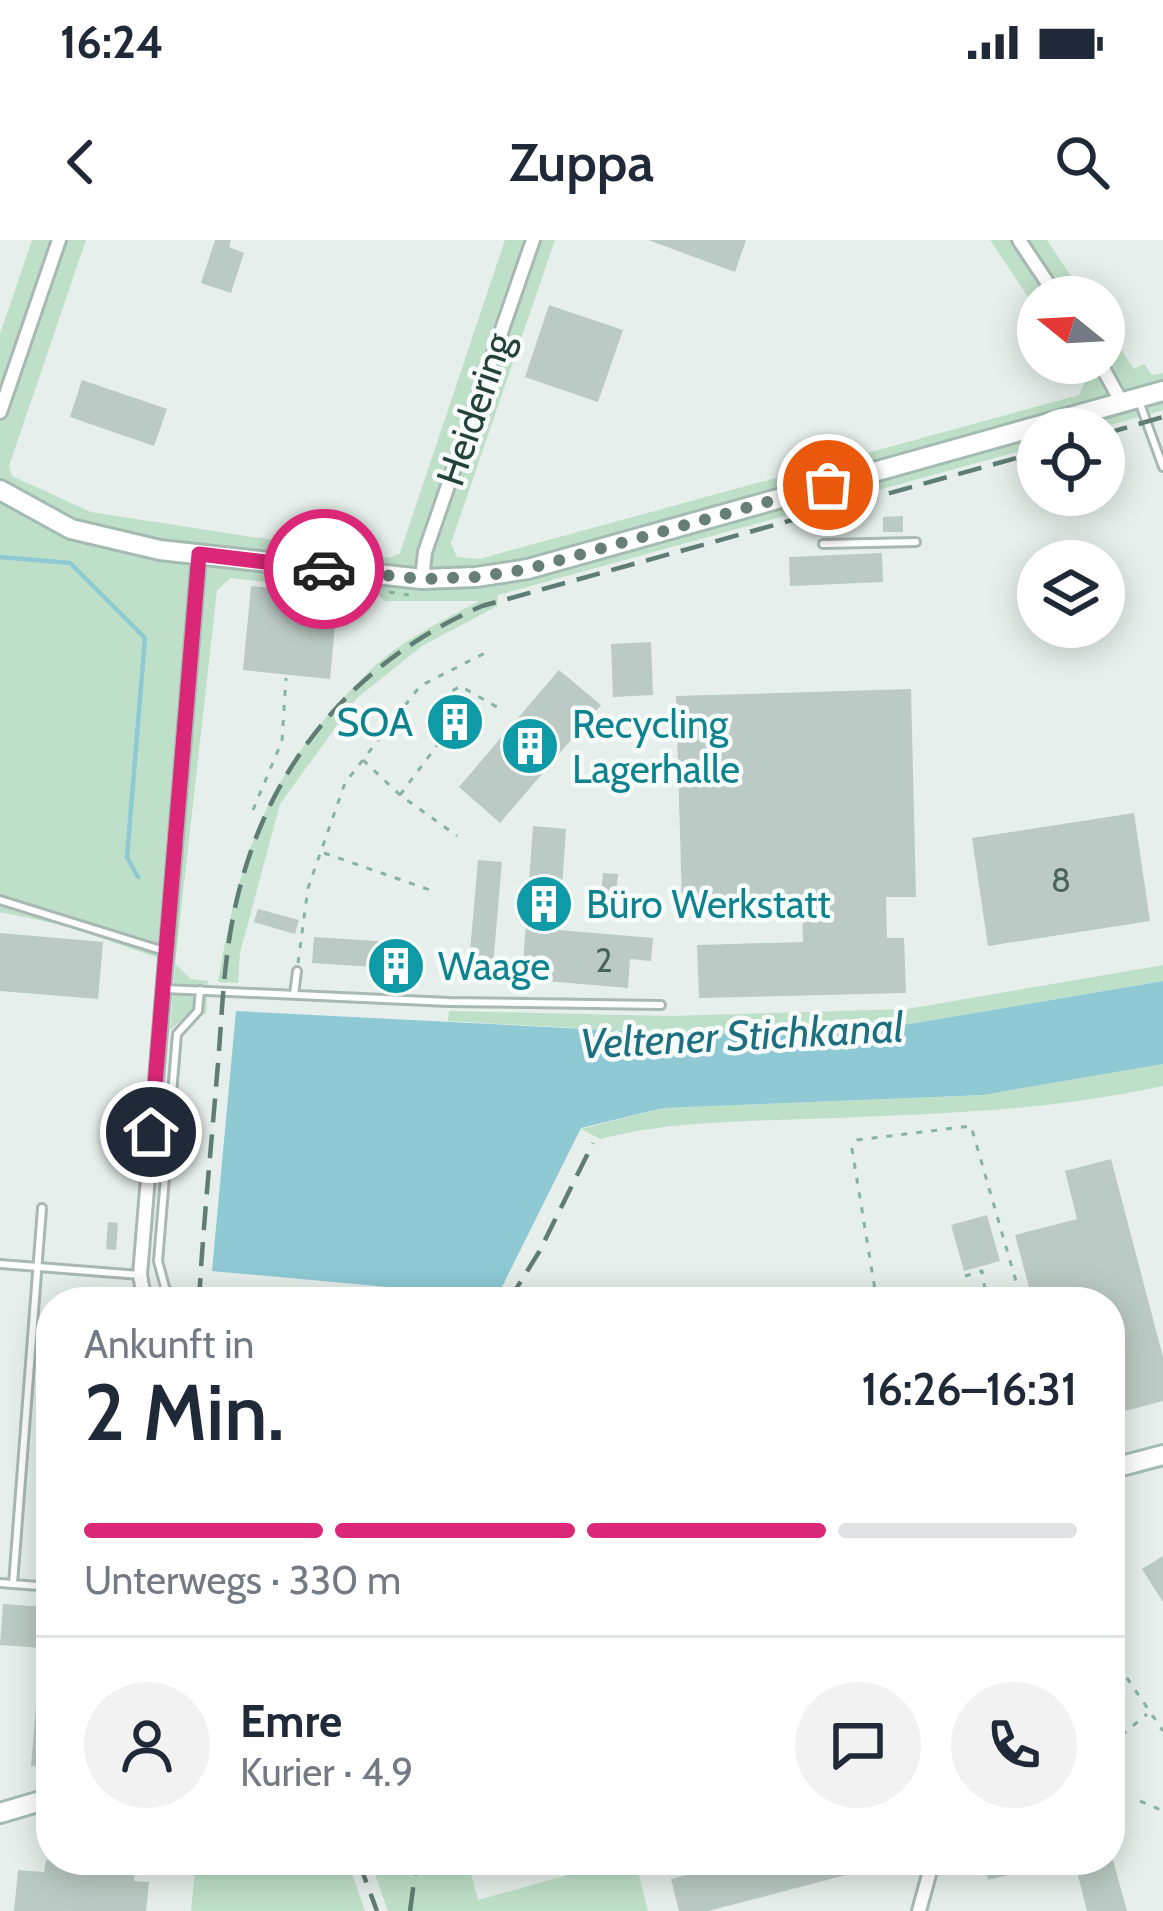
<!DOCTYPE html>
<html lang="de">
<head>
<meta charset="utf-8">
<style>
  :root { --surface:#fff; --page:#f2f2f3; --text:#1f2937; --muted:#747a83; --line:#e0e1e3; --accent:#db2777 }
  body { margin:0; font-family:Cabin,sans-serif; background:var(--page); color:var(--text); height:100vh; display:flex; flex-direction:column; font-size:45px; white-space:nowrap }
  * { box-sizing:border-box; margin:0 }
  p { font-size:39px; color:var(--muted) }
  .icon { flex:none; width:66px; height:66px; fill:none; stroke:currentColor; stroke-width:2; stroke-linecap:round; stroke-linejoin:round }
  .map { position:relative; flex:1; overflow:hidden }
  .side { position:absolute; left:36px; top:1047px; width:1089px; height:588px; display:flex; flex-direction:column; background:var(--surface); border-radius:48px; box-shadow:0 6px 30px #0003 }
  .side>* { flex:none }
  .needle { width:78px; rotate:288deg }
  .controls { position:absolute; left:1017px; top:36px; display:grid; gap:24px }
  .controls a { display:grid; place-items:center; width:108px; height:108px; border-radius:50%; background:var(--surface); box-shadow:0 6px 30px #0003; font-size:60px }
  .pin { position:absolute; display:grid; place-items:center; width:102px; height:102px; color:#fff; margin:-51px; border:6px solid #fff; border-radius:50%; box-shadow:0 3px 12px #0007 }
  .courier { position:absolute; display:grid; place-items:center; width:120px; height:120px; margin:-60px; border:9px solid #db2777; border-radius:50%; background:#fff; color:#222; box-shadow:0 3px 15px #0007 }
  .head em { font-style:normal; font-weight:600 }
  .head div { display:flex; flex-direction:column-reverse }
  .head { display:flex; align-items:center; justify-content:space-between; height:204px; padding:0 48px }
  h1 { font-size:78px; font-weight:600; line-height:90px }
  .bar { display:grid; grid-template-columns:repeat(4,1fr); gap:18px 12px; align-content:center; height:144px; padding:0 48px }
  .bar i { height:15px; border-radius:9px; background:var(--line) }
  .bar .active { background:var(--accent) }
  .bar p { grid-column:span 4 }
  .line { display:flex; align-items:center; gap:30px; padding:0 48px; border-top:3px solid var(--line) }
  .line div { flex:1 }
  .round { display:grid; place-items:center; flex:none; width:126px; height:126px; border-radius:63px; background:var(--page) }
  .status { display:flex; justify-content:space-between; align-items:center; height:84px; padding:0 60px; background:var(--surface); direction:ltr }
  .status svg { height:33px; fill:currentColor }
  header { display:flex; justify-content:space-between; align-items:center; height:156px; padding:0 48px; background:var(--surface); font-size:54px; font-weight:600 }
  .map>svg:first-child { display:block }
  .green { fill:#bfe0c8 }
  .water { fill:#8ec9d4 }
  .lines { fill:none; stroke-linecap:round; stroke-linejoin:round }
  .stream { stroke:#8ec9d4; stroke-width:4.5 }
  .building { fill:#bbcac4 }
  .lane-casing { stroke:#a8b8b2; stroke-width:12 }
  .street-casing { stroke:#a8b8b2; stroke-width:18 }
  .secondary-casing { stroke:#a4bbb3; stroke-width:24 }
  .path { stroke:#86b3a5; stroke-width:3; stroke-dasharray:6 9; stroke-linecap:butt }
  .lane { stroke:#fff; stroke-width:6 }
  .street { stroke:#fff; stroke-width:12 }
  .secondary { stroke:#fff; stroke-width:18 }
  .rail { stroke:#5f7d75; stroke-width:4.5; stroke-dasharray:24 12; stroke-linecap:butt }
  .done { stroke:#687f78; stroke-width:12; stroke-dasharray:0 21.6 }
  .route { stroke:#db2777; stroke-width:15 }
  .labels { text-anchor:middle; dominant-baseline:central; stroke-width:9; stroke-linejoin:round; paint-order:stroke }
  .number-label { font-size:33px; fill:#4a645c }
  .street-label { font-size:39px; fill:#24423a; stroke:#f7fbf9 }
  .culture-label { font-size:39px; fill:#0d838f; stroke:#f7fbf9; text-anchor:start }
  .water-label { font-size:42px; font-style:italic; fill:#1c6f80; stroke:#f7fbf9 }
</style>
</head>
<body>
<div class="status"><b>16:24</b><svg viewBox="0 0 49 12"><path d="M0 12V9h3v3zM5 12V6h3v6zM10 12V3h3v9zM15 12V0h3v12zM26 1h20v11H26zM47 4h2v5h-2z"/></svg></div>
<header><svg class="icon" aria-label="back" viewBox="0 0 24 24"><path d="M15 5l-7 7 7 7"/></svg>Zuppa<svg class="icon" aria-label="search" viewBox="0 0 24 24"><circle cx="10" cy="10" r="6"/><path d="M15 15l6 6"/></svg></header>
<div class="map">
<svg width="1163" height="1671" viewBox="0 0 1163 1671">
  <rect width="100%" height="100%" fill="#e6efeb"/>
  <path class="green" d="M32 0H86L9 226 12 236 91 272 390 318 400 313 505 0H555L451 303 457 317 479 319 1079 155 1085 142 1072 123H1104V85L1134 129 1144 124 1152 135 1163 133V170L1097 189H1038V206L498 355 497 366 422 406 357 458 280 564 240 713 238 743 218 742C236 632 261 549 337 465 359 441 379 419 406 402 429 387 455 374 479 361H384L380 356 231 338 217 350 175 724 191 739 208 741 206 774 190 773 170 790 175 724 67 686 0 672V94Z
    M990 0H1047L1085 57H1038V72Z
    M1163 725V741L910 784 702 795 448 781 449 771 669 776 907 769Z
    M1163 824V846C1046 872 927 874 808 879 736 882 671 881 600 899L581 889 663 868 983 855Z
    M196 1620H347L365 1671H191Z
    M370 1620H467L478 1660 622 1620H635L648 1671H388Z"/>
  <path class="water" d="M1163 741V824L983 855 663 868 581 888 497 1057 212 1031 236 771 702 795 910 784Z"/>
  <g class="lines">
    <path class="stream" d="M0 317 70 323 145 398 127 617 138 637"/>
  </g>
  <path class="building" d="M215 0H231L229 7 244 13 231 53 201 43Z
    M648 0H746L735 32Z
    M549 65 623 90 598 162 525 137Z
    M82 140 167 169 154 206 70 177Z
    M903 276V292H883V277Z
    M882 313 883 342 790 346 789 317Z
    M251 346 338 354 330 439 243 430Z
    M651 402 653 455 613 457 611 404Z
    M559 430 601 465 500 583 459 547Z
    M911 449 916 657H886L887 698H904L906 753 699 758 697 705 803 702 802 659 682 663 676 456Z
    M1134 573 1150 681 988 706 972 598Z
    M533 586 566 589 559 690 653 698 651 721 630 719 628 748 522 739Z
    M478 620 502 622 492 736 468 734Z
    M603 633 618 634 616 655 601 654Z
    M258 669 299 680 295 694 254 682Z
    M0 693 103 702 98 759 0 751Z
    M314 697 391 702 389 728 312 723Z
    M1111 919 1163 1117V1161L1110 1175V1062H1033L1015 995 1077 979 1065 931Z
    M987 975 1000 1021 964 1031 951 985Z
    M108 982 118 983 116 1010 106 1009Z
    M1163 1316V1362L1142 1329Z
    M3 1364 46 1367 51 1371 47 1527 31 1526 41 1408 0 1405Z
    M46 1620 135 1629 134 1641 149 1642 146 1671H14L18 1630 44 1632Z
    M742 1620H888V1624L708 1671H679L671 1639Z
    M983 1620H1013L1017 1633 988 1640Z
    M1074 1620H1113L1127 1671H1087Z"/>
  <g class="lines">
    <g class="lane-casing">
      <path id="lane" d="M1139 161 1163 227
        M823 304 916 302
        M0 660 164 711
        M165 749 449 762 661 765
        M294 755 297 731
        M0 1024 140 1035
        M169 1062 158 1021 177 794 198 771 200 750
        M175 1062 185 1053
        M0 1343 51 1347
        M13 1344 42 968"/>
    </g>
    <g class="street-casing">
      <path id="street" d="M1019 0 1057 57
        M1100 123 1122 163
        M0 172 59 0
        M422 339 425 312 533 0
        M145 1062 140 1035 199 315
        M919 1671 933 1620"/>
    </g>
    <g class="secondary-casing">
      <path id="secondary" d="M0 250 71 289 160 310 422 339 476 337 528 329 1163 151
        M1110 1229 1163 1215
        M0 1573 51 1558"/>
    </g>
    <path class="path" d="M389 352 409 355
      M363 520 400 555 457 596
      M400 555 444 496 428 481 446 455 460 446 504 471
      M253 570 282 501 286 438
      M324 613 430 650
      M298 723 308 648 345 543 420 446 489 411
      M965 1036 982 1031 987 1062
      M877 1062 852 909 857 900 971 886 1022 1062
      M1110 1413 1163 1491
      M1110 1505 1147 1474
      M1140 1561 1163 1571"/>
    <use href="#lane" class="lane"/>
    <use href="#street" class="street"/>
    <use href="#secondary" class="secondary"/>
    <path class="rail" d="M1104 194 1163 177
      M199 1062C203 986 211 910 217 835 221 793 222 750 228 708 249 551 337 429 482 366L1038 212
      M508 1062 539 1012 593 903
      M358 1620 377 1671
      M410 1671 417 1620"/>
  </g>
  <g class="lines">
    <path class="done" d="M324 329 422 339 476 337 528 329 828 245"/>
    <path class="route" d="M151 892 199 314 324 329"/>
  </g>
  <defs>
    <g id="building-disc" transform="scale(3)"><circle r="9.5" fill="#0f9aa8" stroke="#f7fbf9"/><path d="M-4-6H4V6H1V3H-1V6H-4ZM-2.5-4.3h1.7v1.8h-1.7ZM.8-4.3h1.7v1.8H.8ZM-2.5-1h1.7V.8h-1.7ZM.8-1h1.7V.8H.8Z" fill="#fff"/></g>
  </defs>
  <g fill-rule="evenodd">
    <use href="#building-disc" x="455" y="482"/>
    <use href="#building-disc" x="530" y="506"/>
    <use href="#building-disc" x="544" y="664"/>
    <use href="#building-disc" x="396" y="726"/>
  </g>
  <g class="labels">
    <g class="number-label">
      <text x="1061" y="640">8</text>
      <text x="604" y="720">2</text>
    </g>
    <g class="street-label">
      <text transform="translate(474 169) rotate(-71)">Heidering</text>
    </g>
    <g class="culture-label">
      <text x="413" y="482" text-anchor="end">SOA</text>
      <text x="572" y="484">Recycling<tspan x="572" dy="45">Lagerhalle</tspan></text>
      <text x="586" y="664">Büro Werkstatt</text>
      <text x="438" y="726">Waage</text>
    </g>
    <g class="water-label">
      <text transform="translate(742 795) rotate(-3)">Veltener Stichkanal</text>
    </g>
  </g>
</svg>
<div class="controls">
<a><svg class="needle" viewBox="-14 -14 28 28"><path d="M0-13l5 13h-10z" fill="#e53935"/><path d="M0 13l5-13h-10z" fill="#747a83"/></svg></a>
<a><svg class="icon" aria-label="locate" viewBox="0 0 24 24"><circle cx="12" cy="12" r="6"/><path d="M12 2v4M12 18v4M2 12h4M18 12h4"/></svg></a>
<a><svg class="icon" aria-label="layers" viewBox="0 0 24 24"><path d="M12 4l9 5-9 5-9-5zM3 14l9 5 9-5"/></svg></a>
</div>
<div class="pin" style="left:828px;top:245px;background:#ea580c"><svg class="icon" aria-label="bag" viewBox="0 0 24 24"><path d="M5 8h14l-1 12H6zM9 8a3 3 0 0 1 6 0"/></svg></div>
<div class="pin" style="left:151px;top:892px;background:#1f2937"><svg class="icon" aria-label="home" viewBox="0 0 24 24"><path d="M3 11l9-7 9 7M6 9v11h12V9"/></svg></div>
<div class="courier" style="left:324px;top:329px"><svg class="icon" aria-label="car" viewBox="0 0 24 24"><path d="M5 17H2v-5l4-1 3-4h7l3 4 3 1v5h-3M9 17h6M6 11h13"/><circle cx="7" cy="17" r="2"/><circle cx="17" cy="17" r="2"/></svg></div>
<section class="side">
<div class="head"><div><h1>2 Min.</h1><p>Ankunft in</p></div><em>16:26–16:31</em></div>
<div class="bar"><i class="active"></i><i class="active"></i><i class="active"></i><i></i><p>Unterwegs · 330 m</p></div>
<div class="line" style="height:216px"><a class="round"><svg class="icon" aria-label="person" viewBox="0 0 24 24"><circle cx="12" cy="8" r="4"/><path d="M4 21q1-7 8-7t8 7"/></svg></a><div><b>Emre</b><p>Kurier · 4.9</p></div><a class="round"><svg class="icon" aria-label="chat" viewBox="0 0 24 24"><path d="M4 5h16v11H9l-5 4z"/></svg></a><a class="round"><svg class="icon" aria-label="phone" viewBox="0 0 24 24"><path d="M5 4h4l2 5-3 2q2 4 5 5l2-3 5 2v4C11 20 4 13 5 4z"/></svg></a></div>
</section>
</div>
</body>
</html>
